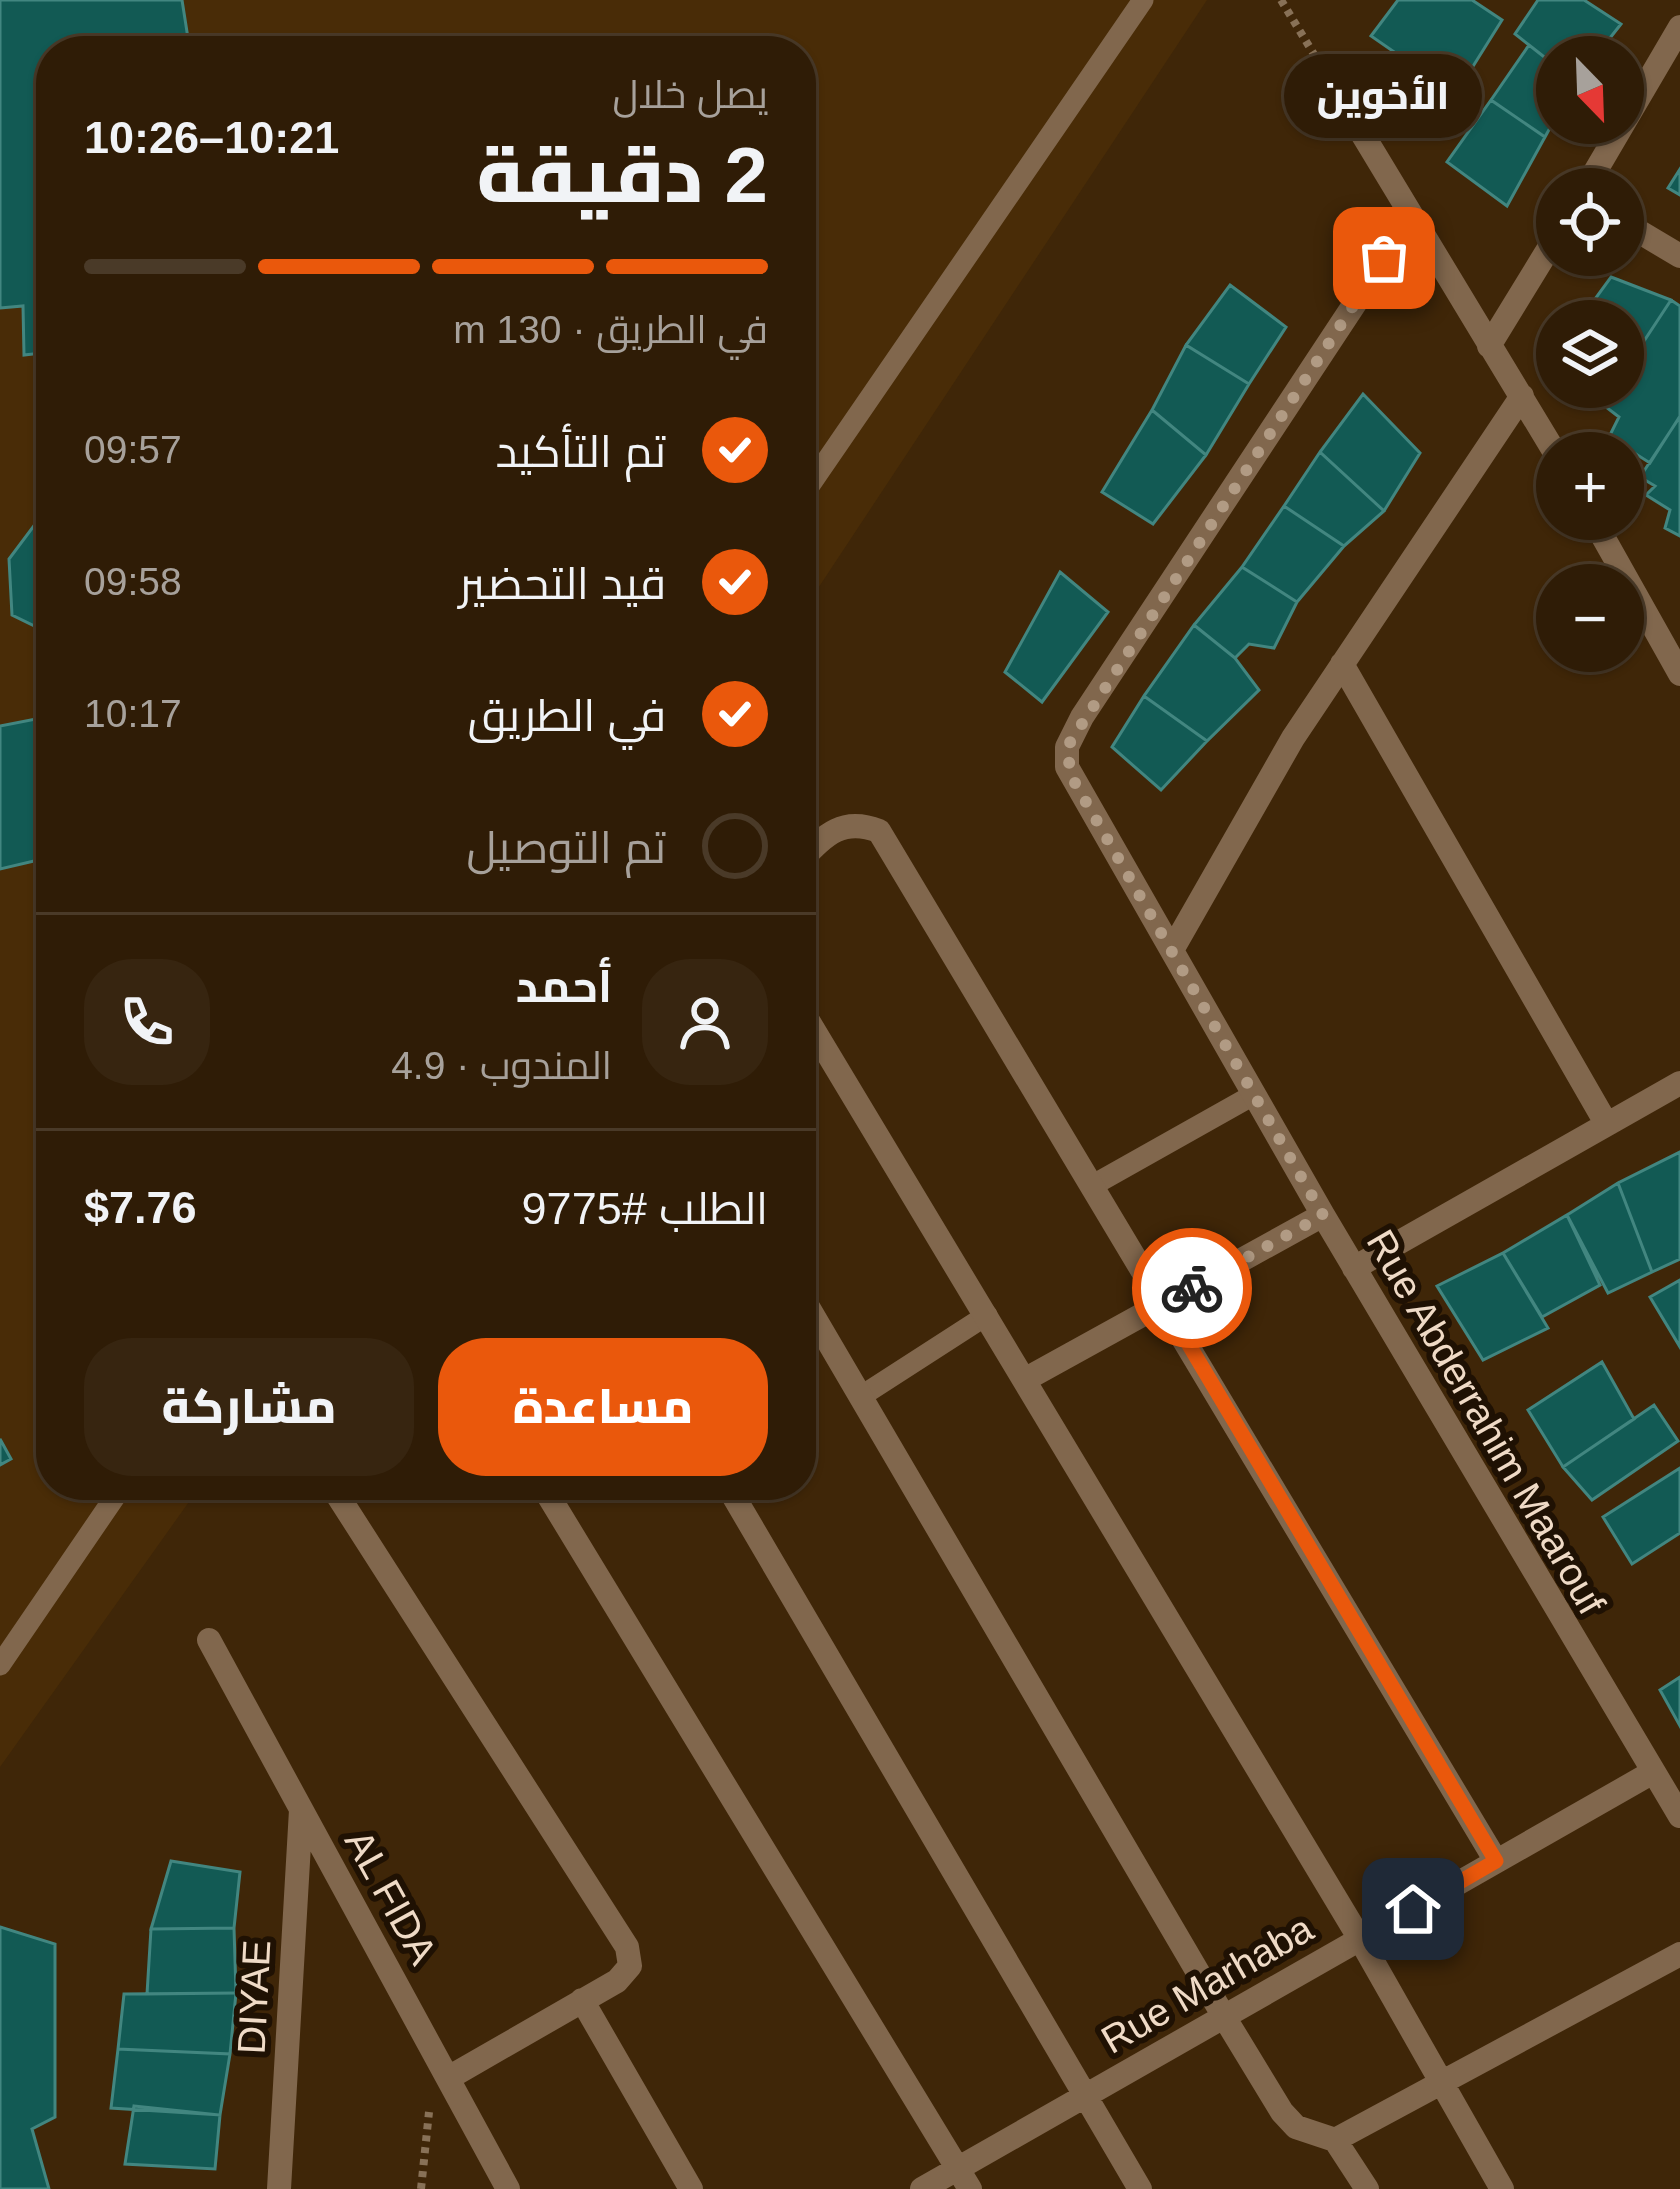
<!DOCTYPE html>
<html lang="ar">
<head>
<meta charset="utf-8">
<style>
  :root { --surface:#2f1c06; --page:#372510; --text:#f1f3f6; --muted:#a7a19b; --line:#4a3a28; --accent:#ea580c }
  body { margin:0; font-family:Arial,Cairo,sans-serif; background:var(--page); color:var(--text); direction:rtl; height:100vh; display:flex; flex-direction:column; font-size:45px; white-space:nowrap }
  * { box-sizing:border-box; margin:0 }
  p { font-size:39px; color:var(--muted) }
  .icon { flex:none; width:66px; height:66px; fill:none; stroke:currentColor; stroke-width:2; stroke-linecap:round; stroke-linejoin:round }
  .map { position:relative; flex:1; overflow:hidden; direction:ltr }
  .details { position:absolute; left:36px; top:36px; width:780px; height:1464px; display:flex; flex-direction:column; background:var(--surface); border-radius:48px; box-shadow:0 3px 9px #0004,0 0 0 3px var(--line); direction:rtl }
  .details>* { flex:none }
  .needle { width:78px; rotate:157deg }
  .controls { position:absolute; left:1536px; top:36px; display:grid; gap:24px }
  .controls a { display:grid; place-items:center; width:108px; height:108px; border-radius:50%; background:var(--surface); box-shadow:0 3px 9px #0004,0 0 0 3px var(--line); font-size:60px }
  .pin { position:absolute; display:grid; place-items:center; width:102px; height:102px; color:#fff; margin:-51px; border-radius:24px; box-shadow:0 6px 18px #0006 }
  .courier { position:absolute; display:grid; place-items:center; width:120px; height:120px; margin:-60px; border:9px solid #ea580c; border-radius:50%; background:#fff; color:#222; box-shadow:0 3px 15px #0007 }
  .bubble { position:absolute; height:84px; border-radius:42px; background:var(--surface); box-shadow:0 3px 9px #0004,0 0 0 3px var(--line); font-size:39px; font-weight:800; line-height:84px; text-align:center; direction:rtl }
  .headline em { font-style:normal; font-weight:800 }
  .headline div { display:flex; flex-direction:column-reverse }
  .headline { display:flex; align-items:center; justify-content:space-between; height:204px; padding:0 48px }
  h1 { font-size:78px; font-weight:800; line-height:90px }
  .bar { display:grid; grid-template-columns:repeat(4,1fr); gap:18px 12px; align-content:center; height:144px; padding:0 48px }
  .bar i { height:15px; border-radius:9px; background:var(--line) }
  .bar .selected { background:var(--accent) }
  .bar p { grid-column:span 4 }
  .line { display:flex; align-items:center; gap:30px; padding:0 48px; border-top:3px solid var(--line) }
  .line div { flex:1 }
  .round { display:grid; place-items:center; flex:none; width:126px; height:126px; border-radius:48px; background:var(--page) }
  ol { padding:0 48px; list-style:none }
  li { display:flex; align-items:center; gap:36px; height:132px }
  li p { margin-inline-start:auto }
  li .icon { padding:12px; border-radius:50%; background:var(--accent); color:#fff; stroke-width:4 }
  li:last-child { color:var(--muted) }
  li i { width:66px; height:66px; border:6px solid var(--line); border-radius:50% }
  .cta { display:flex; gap:24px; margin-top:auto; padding:24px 48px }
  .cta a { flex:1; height:138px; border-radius:48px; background:var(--accent); color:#fff; font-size:48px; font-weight:800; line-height:138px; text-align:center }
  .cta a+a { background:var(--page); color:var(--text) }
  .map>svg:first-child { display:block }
  .built { fill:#492c07 }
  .building { fill:#125a54; stroke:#428680; stroke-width:3 }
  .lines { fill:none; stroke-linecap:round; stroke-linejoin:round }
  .path { stroke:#887157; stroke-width:8; stroke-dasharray:6 6; stroke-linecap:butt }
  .service { stroke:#81674d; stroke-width:21 }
  .minor { stroke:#81674d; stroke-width:24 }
  .done { stroke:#b19b84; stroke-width:12; stroke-dasharray:0 21.6 }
  .route { stroke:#ea580c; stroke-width:15 }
  .labels { text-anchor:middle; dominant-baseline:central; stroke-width:12; stroke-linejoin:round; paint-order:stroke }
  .street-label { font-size:39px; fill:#efdac6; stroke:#1f1103 }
</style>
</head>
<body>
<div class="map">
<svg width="1680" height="2189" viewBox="0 0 1680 2189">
  <rect width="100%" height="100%" fill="#3f2608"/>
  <path class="built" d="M0 0H1207L801 614V51H51V1485H201L0 1767Z"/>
  <path class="building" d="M0 0H182L190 51H51V352L24 355 23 306 0 308Z
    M1398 0H1472L1502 20 1440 119 1405 109 1414 92 1381 78 1400 56 1371 36Z
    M1538 0H1584L1621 24 1595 57H1557V67L1515 34Z
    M1529 45 1557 67V115L1545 137 1491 100Z
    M1491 100 1545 137 1507 206 1447 162Z
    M1680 169V195L1668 188Z
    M1611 277 1671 300 1623 373V321H1579Z
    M1230 285 1286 327 1249 384 1186 345Z
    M1671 300 1680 306V416L1650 463 1609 437 1619 417 1602 404 1614 387H1623V373Z
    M1186 345 1249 384 1206 455 1152 410Z
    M1576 387H1614L1602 404Z
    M1363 394 1420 453 1384 511 1320 452Z
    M1152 410 1206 455 1153 524 1102 492Z
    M1679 418 1680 419V536L1665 528 1670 510 1646 495 1655 486 1640 477Z
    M1320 452 1384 511 1344 546 1284 506Z
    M51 503V634L12 615 9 559Z
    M1284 506 1344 546 1297 602 1242 567Z
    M1242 567 1297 602 1274 648 1249 644 1235 658 1194 625Z
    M1060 572 1108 612 1042 702 1005 672Z
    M1194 625 1235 658 1259 690 1207 741 1144 696Z
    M1144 696 1207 741 1161 790 1112 747Z
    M51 716V857L0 869V726Z
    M1680 1152V1259L1652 1272 1618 1183Z
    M1618 1183 1652 1272 1608 1293 1567 1215Z
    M1567 1215 1600 1285 1542 1317 1503 1253Z
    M1503 1253 1548 1328 1483 1360 1437 1286Z
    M1680 1280V1347L1650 1297Z
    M1602 1362 1634 1419 1563 1467 1528 1410Z
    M1654 1405 1678 1441 1592 1500 1563 1467Z
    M0 1439 11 1459 0 1465Z
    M1680 1468V1533L1632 1564 1603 1517Z
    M1680 1677V1726L1660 1690Z
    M171 1861 240 1872 234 1928 151 1929Z
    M0 1927 55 1944V2117L32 2129 49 2189H0Z
    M234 1928 236 1993 147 1994 151 1929Z
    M236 1993 230 2054 118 2049 124 1994Z
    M118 2049 230 2054 220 2115 111 2108Z
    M134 2106 220 2115 215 2169 125 2164Z"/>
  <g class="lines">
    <path class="path" d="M1281 0 1321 66
      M421 2189 429 2112"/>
    <path class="service" d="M801 498 1143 0
      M1095 1184 1255 1094
      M863 1395 987 1315
      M0 1665 123 1485"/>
    <path class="minor" d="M1334 87 1557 456
      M1585 189 1680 27
      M1410 220 1082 717 1067 747V767L1323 1215 1680 1816
      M1623 222 1680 256
      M1489 346 1557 235
      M1593 519 1680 674
      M1342 664 1606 1123
      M801 860C826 834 843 817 879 831L1496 1861
      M1172 950 1293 738 1522 396
      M801 1009 1360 1939 1502 2189
      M1354 1268 1680 1083
      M801 1295 1223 2015 1282 2112 1296 2127 1335 2140 1680 1954
      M1026 1379 1323 1215
      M331 1485 627 1947 630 1966 617 1981 450 2077
      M542 1485 970 2189
      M727 1485 1140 2189
      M209 1640 508 2189
      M582 2000 691 2189
      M1335 2140 1367 2189
      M279 2189 301 1810
      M922 2189 1653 1772"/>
  </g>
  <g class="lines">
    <path class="done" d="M1192 1288 1323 1215 1071 776 1067 747 1384 258"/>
    <path class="route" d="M1192 1288 1164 1303 1496 1861 1413 1909"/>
  </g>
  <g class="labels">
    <g class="street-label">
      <text transform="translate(1486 1422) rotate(60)">Rue Abderrahim Maarouf</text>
      <text transform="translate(391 1897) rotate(61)">AL FIDA</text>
      <text transform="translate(1207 1984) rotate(-30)">Rue Marhaba</text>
      <text transform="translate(254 1997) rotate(-87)">DIYAE</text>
    </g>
  </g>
</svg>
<div class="controls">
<a><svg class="needle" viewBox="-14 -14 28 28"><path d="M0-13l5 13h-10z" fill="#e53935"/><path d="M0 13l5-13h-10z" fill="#a7a19b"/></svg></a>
<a><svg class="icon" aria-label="locate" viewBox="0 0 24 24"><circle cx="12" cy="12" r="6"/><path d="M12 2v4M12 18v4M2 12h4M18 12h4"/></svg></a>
<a><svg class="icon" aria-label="layers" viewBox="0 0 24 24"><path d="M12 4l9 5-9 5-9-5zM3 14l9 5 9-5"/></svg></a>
<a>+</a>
<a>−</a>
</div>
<div class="pin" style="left:1384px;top:258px;background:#ea580c"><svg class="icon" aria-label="bag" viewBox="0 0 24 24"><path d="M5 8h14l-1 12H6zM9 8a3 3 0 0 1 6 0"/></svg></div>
<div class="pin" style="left:1413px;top:1909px;background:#1f2937"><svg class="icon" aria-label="home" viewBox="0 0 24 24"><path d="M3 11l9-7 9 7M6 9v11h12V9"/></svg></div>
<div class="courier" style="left:1192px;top:1288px"><svg class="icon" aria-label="bike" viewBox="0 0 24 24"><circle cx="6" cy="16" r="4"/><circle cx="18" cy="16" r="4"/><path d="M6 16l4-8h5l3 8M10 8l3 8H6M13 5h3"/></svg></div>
<div class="bubble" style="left:1284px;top:54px;width:198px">الأخوين</div>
<section class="details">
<div class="headline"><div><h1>2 دقيقة</h1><p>يصل خلال</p></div><em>10:21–10:26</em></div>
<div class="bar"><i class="selected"></i><i class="selected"></i><i class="selected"></i><i></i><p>في الطريق · 130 m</p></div>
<ol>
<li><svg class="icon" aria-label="check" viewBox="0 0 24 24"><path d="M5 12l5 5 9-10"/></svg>تم التأكيد<p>09:57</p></li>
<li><svg class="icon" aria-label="check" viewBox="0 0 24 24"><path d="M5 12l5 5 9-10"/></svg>قيد التحضير<p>09:58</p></li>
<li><svg class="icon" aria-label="check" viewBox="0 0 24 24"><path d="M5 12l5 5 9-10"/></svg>في الطريق<p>10:17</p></li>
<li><i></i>تم التوصيل</li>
</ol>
<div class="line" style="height:216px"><a class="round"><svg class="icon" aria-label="person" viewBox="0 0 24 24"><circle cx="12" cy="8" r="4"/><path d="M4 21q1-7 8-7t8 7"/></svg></a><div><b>أحمد</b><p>المندوب · 4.9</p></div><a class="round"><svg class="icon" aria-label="phone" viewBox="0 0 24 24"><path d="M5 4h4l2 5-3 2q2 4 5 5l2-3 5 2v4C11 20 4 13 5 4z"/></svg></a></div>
<div class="line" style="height:156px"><div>الطلب #9775</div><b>$7.76</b></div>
<div class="cta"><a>مساعدة</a><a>مشاركة</a></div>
</section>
</div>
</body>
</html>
